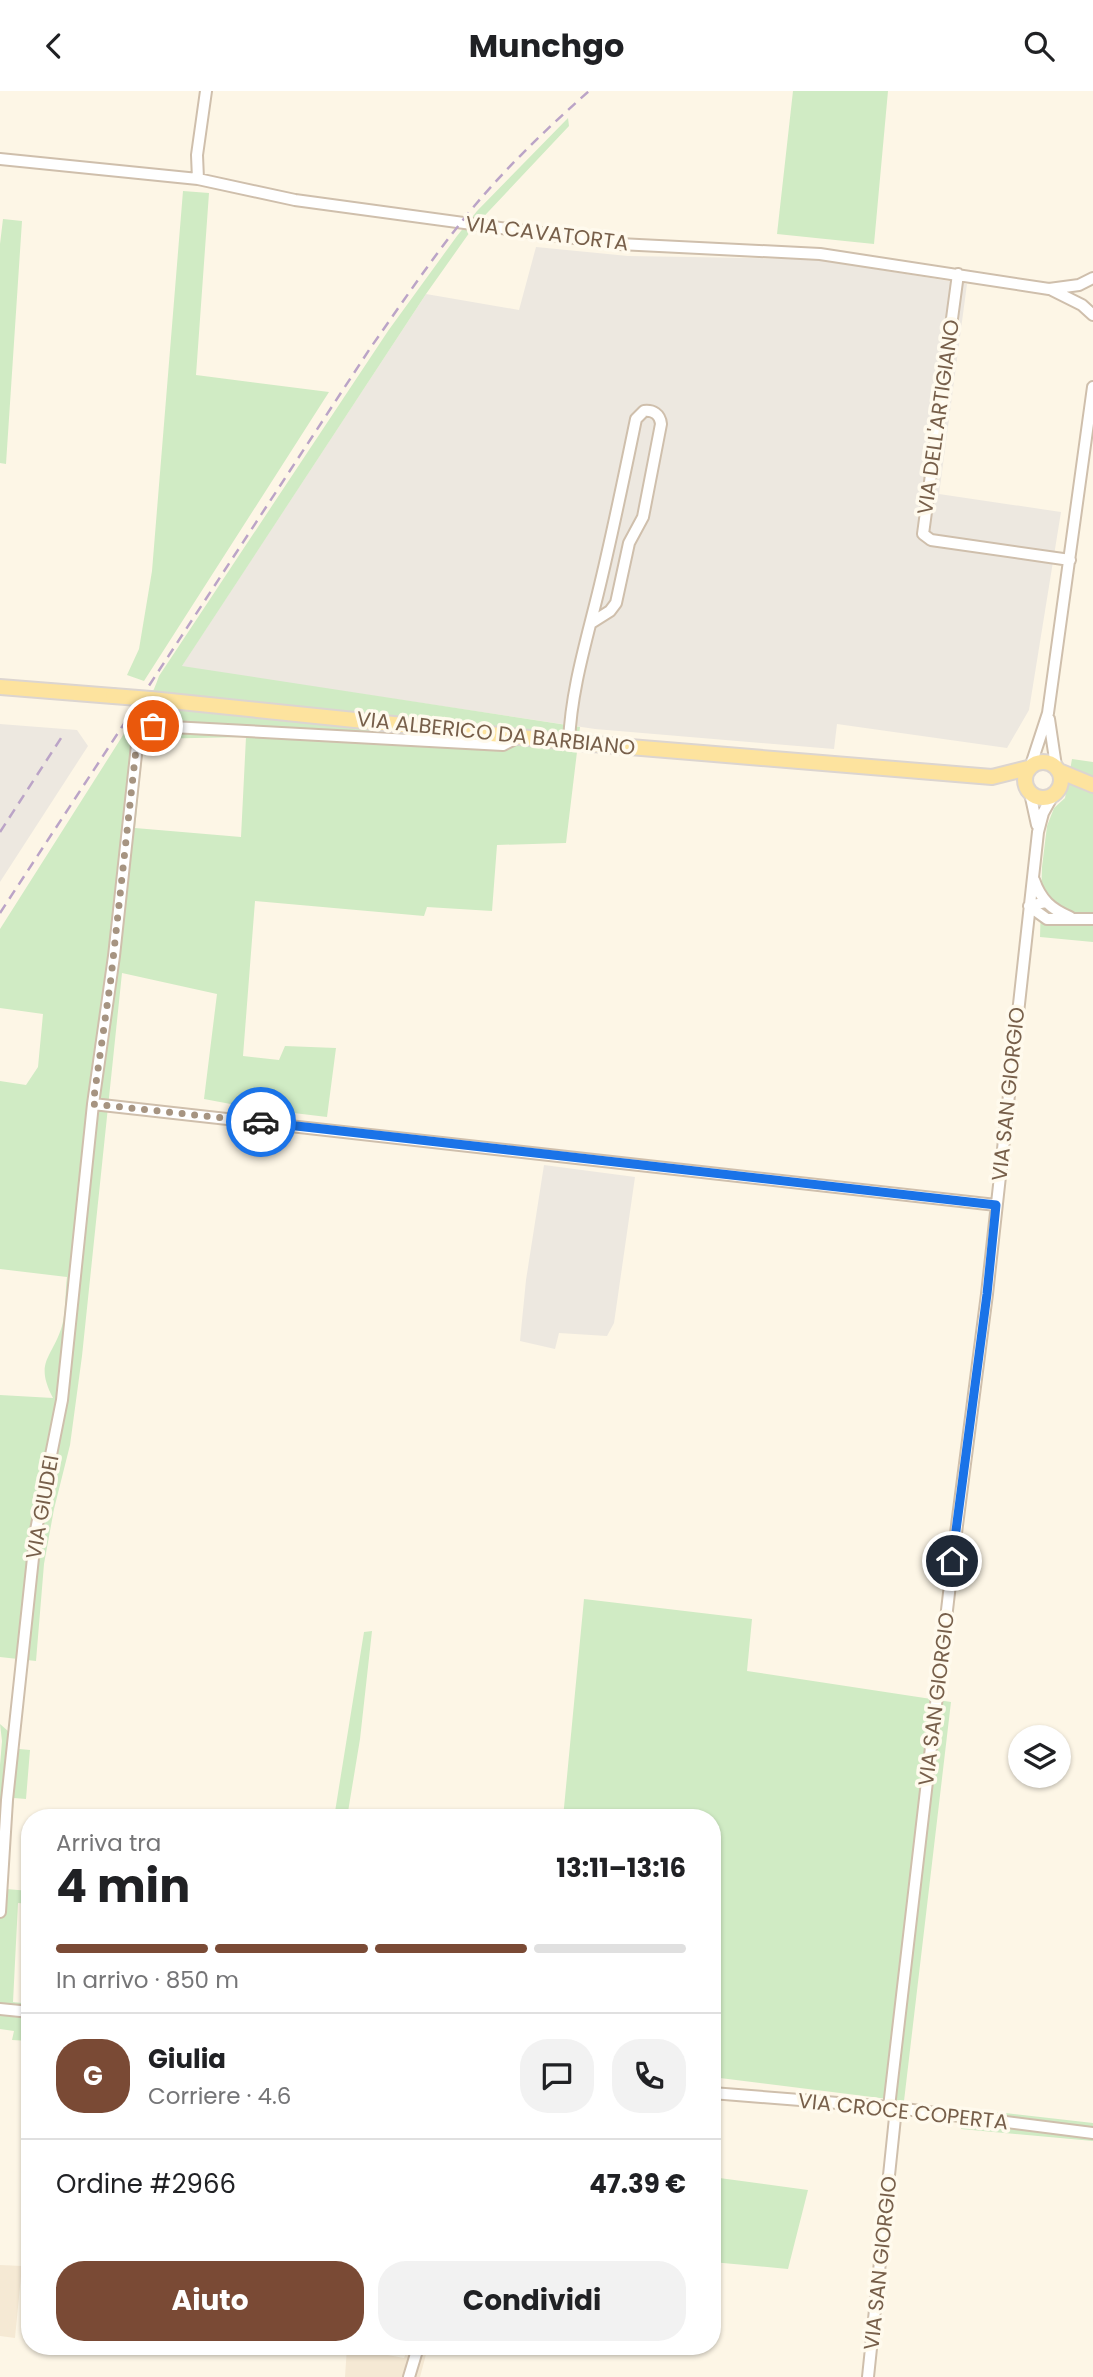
<!DOCTYPE html>
<html lang="it">
<head>
<meta charset="utf-8">
<style>
  :root { --surface:#fff; --page:#f2f2f2; --text:#202124; --muted:#757577; --line:#e0e0e0; --accent:#7a4a35 }
  body { margin:0; font-family:Poppins,sans-serif; background:var(--page); color:var(--text); height:100vh; display:flex; flex-direction:column; font-size:26px; white-space:nowrap }
  * { box-sizing:border-box; margin:0 }
  p { font-size:23px; color:var(--muted) }
  .icon { flex:none; width:38px; height:38px; fill:none; stroke:currentColor; stroke-width:2; stroke-linecap:round; stroke-linejoin:round }
  .map { position:relative; flex:1; overflow:hidden }
  .details { position:absolute; left:21px; top:1718px; width:700px; height:546px; display:flex; flex-direction:column; background:var(--surface); border-radius:28px; box-shadow:0 2px 5px #0004 }
  .details>* { flex:none }
  .fabs { position:absolute; left:1008px; top:1634px; display:grid; gap:14px }
  .fabs a { display:grid; place-items:center; width:63px; height:63px; border-radius:50%; background:var(--surface); box-shadow:0 2px 5px #0004; font-size:35px }
  .pin { position:absolute; display:grid; place-items:center; width:60px; height:60px; color:#fff; margin:-30px; border:4px solid #fff; border-radius:50%; box-shadow:0 2px 7px #0007 }
  .courier { position:absolute; display:grid; place-items:center; width:70px; height:70px; margin:-35px; border:5px solid #1a73e8; border-radius:50%; background:#fff; color:#222; box-shadow:0 2px 9px #0007 }
  .overview em { font-style:normal; font-weight:700 }
  .overview div { display:flex; flex-direction:column-reverse }
  .overview { display:flex; align-items:center; justify-content:space-between; height:119px; padding:0 35px }
  h1 { font-size:46px; font-weight:700; line-height:52px }
  .bar { display:grid; grid-template-columns:repeat(4,1fr); gap:10px 7px; align-content:center; height:84px; padding:0 35px }
  .bar i { height:9px; border-radius:5px; background:var(--line) }
  .bar .selected { background:var(--accent) }
  .bar p { grid-column:span 4 }
  .line { display:flex; align-items:center; gap:18px; padding:0 35px; border-top:2px solid var(--line) }
  .line div { flex:1 }
  .round { display:grid; place-items:center; flex:none; width:74px; height:74px; border-radius:28px; background:var(--page) }
  .action { display:flex; gap:14px; margin-top:auto; padding:14px 35px }
  .action a { flex:1; height:80px; border-radius:28px; background:var(--accent); color:#fff; font-size:28px; font-weight:700; line-height:80px; text-align:center }
  .action a+a { background:var(--page); color:var(--text) }
  header { display:flex; justify-content:space-between; align-items:center; height:91px; padding:0 35px; background:var(--surface); font-size:32px; font-weight:700 }
  .map>svg:first-child { display:block }
  .residential { fill:#f5e9d4 }
  .industrial { fill:#ede8e0 }
  .green { fill:#d0ebc4; fill-rule:evenodd }
  .lines { fill:none; stroke-linecap:round; stroke-linejoin:round }
  .minor-casing { stroke:#cfbfac; stroke-width:14 }
  .major-casing { stroke:#dcd5d0; stroke-width:18 }
  .minor { stroke:#fff; stroke-width:10 }
  .major { stroke:#fde39e; stroke-width:14 }
  .rail { stroke:#bba4c7; stroke-width:2.5; stroke-dasharray:10 7; stroke-linecap:butt }
  .major-bridge-casing { stroke:#dcd5d0; stroke-width:18; stroke-linecap:butt }
  .major-bridge { stroke:#fde39e; stroke-width:14 }
  .done { stroke:#a69481; stroke-width:7; stroke-dasharray:0 12.6 }
  .route { stroke:#1a73e8; stroke-width:9 }
  .labels { text-anchor:middle; dominant-baseline:central; stroke-width:7; stroke-linejoin:round; paint-order:stroke }
  .street-label { font-size:21px; fill:#775f4a; stroke:#fffaed }
</style>
</head>
<body>
<header><svg class="icon" aria-label="back" viewBox="0 0 24 24"><path d="M15 5l-7 7 7 7"/></svg>Munchgo<svg class="icon" aria-label="search" viewBox="0 0 24 24"><circle cx="10" cy="10" r="6"/><path d="M15 15l6 6"/></svg></header>
<div class="map">
<svg width="1093" height="2286" viewBox="0 0 1093 2286">
  <rect width="100%" height="100%" fill="#fdf6e6"/>
  <path class="residential" d="M0 2174 22 2175 15 2247 0 2245Z
    M347 2256H378L377 2262 404 2267 408 2256H428L420 2286H345Z"/>
  <path class="industrial" d="M536 156 628 165 814 168 967 193 939 403 1061 421 1029 619 1007 657 837 633 834 658 595 638 181 576 426 203 519 219Z
    M0 633 77 639 88 655 0 791Z
    M544 1074 635 1086 614 1232 607 1245 559 1242 555 1258 520 1250 526 1189Z"/>
  <path class="green" d="M793 0H888L874 153 777 143Z
    M568 27 569 35 472 138 426 203 182 575 580 636 566 752 497 754 492 820 427 816 424 825 255 810 243 965 279 969 285 955 336 957 327 1026 252 1017 204 1008 217 903 122 882 82 1265 70 1354 54 1418 44 1473 36 1570 0 1566V1304L53 1307C34 1270 52 1268 62 1235 66 1220 65 1202 67 1186L0 1178V990L26 994 38 976 43 923 0 917V838L132 630C145 616 153 603 159 585L388 240 457 145 477 120ZM246 646 241 746 135 737 144 648Z
    M183 100 209 102 196 284 329 301 144 590 127 584 139 558 152 480Z
    M3 128 22 130 6 373 0 372V153Z
    M1072 668 1093 671V851L1040 846 1042 776 1047 735 1054 717 1065 707Z
    M584 1508 752 1528 747 1580 951 1611 904 2010 712 1986V1727H563Z
    M372 1540 360 1648 347 1727H334L364 1541Z
    M0 1633 8 1640 9 1657 30 1659 26 1708 14 1707 6 1798 30 1800V1813L18 1812 13 1911 30 1913V1950L12 1949 14 1940 0 1938V1674L2 1650Z
    M962 2017 1093 2032V2050L961 2038Z
    M712 2086 808 2099 788 2178 712 2171Z"/>
  <g class="lines">
    <g class="minor-casing">
      <path id="minor" d="M0 68 198 88 295 109 619 153 820 163 1049 198 1079 194 1093 187
        M198 88 197 64 206 0
        M958 183 923 443 931 449 1070 469
        M1052 199 1082 214 1093 224
        M1049 628 1056 675
        M569 651C571 600 586 551 598 502 612 445 624 386 636 328L644 320C653 319 660 323 661 333L643 426 629 452 616 512 610 520 591 532
        M1031 674 1048 622 1093 296
        M1030 702 1037 734
        M1034 789C1041 809 1051 818 1070 826
        M1046 811 1029 815 1047 828H1093
        M93 1013 996 1114
        M0 1821 7 1709 36 1439 62 1309 93 1013 114 865 138 645 144 637 153 635 503 654 519 646
        M0 1918 30 1921
        M712 2002 889 2016 1093 2042
        M889 2016 956 1442 987 1203 1038 741 1043 722 1053 704
        M409 2286 418 2256
        M868 2286 896 2017"/>
    </g>
    <g class="major-casing">
      <path id="major" d="M0 596 113 605
        M151 608 569 651 992 686 1028 677
        M1025 689a18 18 0 1 1 36 0a18 18 0 1 1-36 0Z
        M1059 680 1093 694"/>
    </g>
    <use href="#minor" class="minor"/>
    <use href="#major" class="major"/>
    <path class="rail" d="M0 741 63 644
      M0 822 371 256C400 215 428 173 459 134 497 85 543 41 589 0"/>
    <g class="major-bridge-casing">
      <path id="major-bridge" d="M113 605 151 608"/>
    </g>
    <use href="#major-bridge" class="major-bridge"/>
  </g>
  <g class="lines">
    <path class="done" d="M153 635 144 638 137 649 111 887 93 1013 261 1031"/>
    <path class="route" d="M261 1031 996 1114 987 1203 952 1470"/>
  </g>
  <g class="labels">
    <g class="street-label">
      <text transform="translate(547 142) rotate(7)">VIA CAVATORTA</text>
      <text transform="translate(938 326) rotate(-82)">VIA DELL'ARTIGIANO</text>
      <text transform="translate(496 642) rotate(6)">VIA ALBERICO DA BARBIANO</text>
      <text transform="translate(1008 1003) rotate(-84)">VIA SAN GIORGIO</text>
      <text transform="translate(42 1416) rotate(-80)">VIA GIUDEI</text>
      <text transform="translate(936 1608) rotate(-83)">VIA SAN GIORGIO</text>
      <text transform="translate(903 2020) rotate(6)">VIA CROCE COPERTA</text>
      <text transform="translate(880 2172) rotate(-84)">VIA SAN GIORGIO</text>
    </g>
  </g>
</svg>
<div class="fabs">
<a><svg class="icon" aria-label="layers" viewBox="0 0 24 24"><path d="M12 4l9 5-9 5-9-5zM3 14l9 5 9-5"/></svg></a>
</div>
<div class="pin" style="left:153px;top:635px;background:#ea580c"><svg class="icon" aria-label="bag" viewBox="0 0 24 24"><path d="M5 8h14l-1 12H6zM9 8a3 3 0 0 1 6 0"/></svg></div>
<div class="pin" style="left:952px;top:1470px;background:#1f2937"><svg class="icon" aria-label="home" viewBox="0 0 24 24"><path d="M3 11l9-7 9 7M6 9v11h12V9"/></svg></div>
<div class="courier" style="left:261px;top:1031px"><svg class="icon" aria-label="car" viewBox="0 0 24 24"><path d="M5 17H2v-5l4-1 3-4h7l3 4 3 1v5h-3M9 17h6M6 11h13"/><circle cx="7" cy="17" r="2"/><circle cx="17" cy="17" r="2"/></svg></div>
<section class="details">
<div class="overview"><div><h1>4 min</h1><p>Arriva tra</p></div><em>13:11–13:16</em></div>
<div class="bar"><i class="selected"></i><i class="selected"></i><i class="selected"></i><i></i><p>In arrivo · 850 m</p></div>
<div class="line" style="height:126px"><b class="round" style="background:var(--accent);color:#fff">G</b><div><b>Giulia</b><p>Corriere · 4.6</p></div><a class="round"><svg class="icon" aria-label="chat" viewBox="0 0 24 24"><path d="M4 5h16v11H9l-5 4z"/></svg></a><a class="round"><svg class="icon" aria-label="phone" viewBox="0 0 24 24"><path d="M5 4h4l2 5-3 2q2 4 5 5l2-3 5 2v4C11 20 4 13 5 4z"/></svg></a></div>
<div class="line" style="height:91px"><div>Ordine #2966</div><b>47.39 €</b></div>
<div class="action"><a>Aiuto</a><a>Condividi</a></div>
</section>
</div>
</body>
</html>
